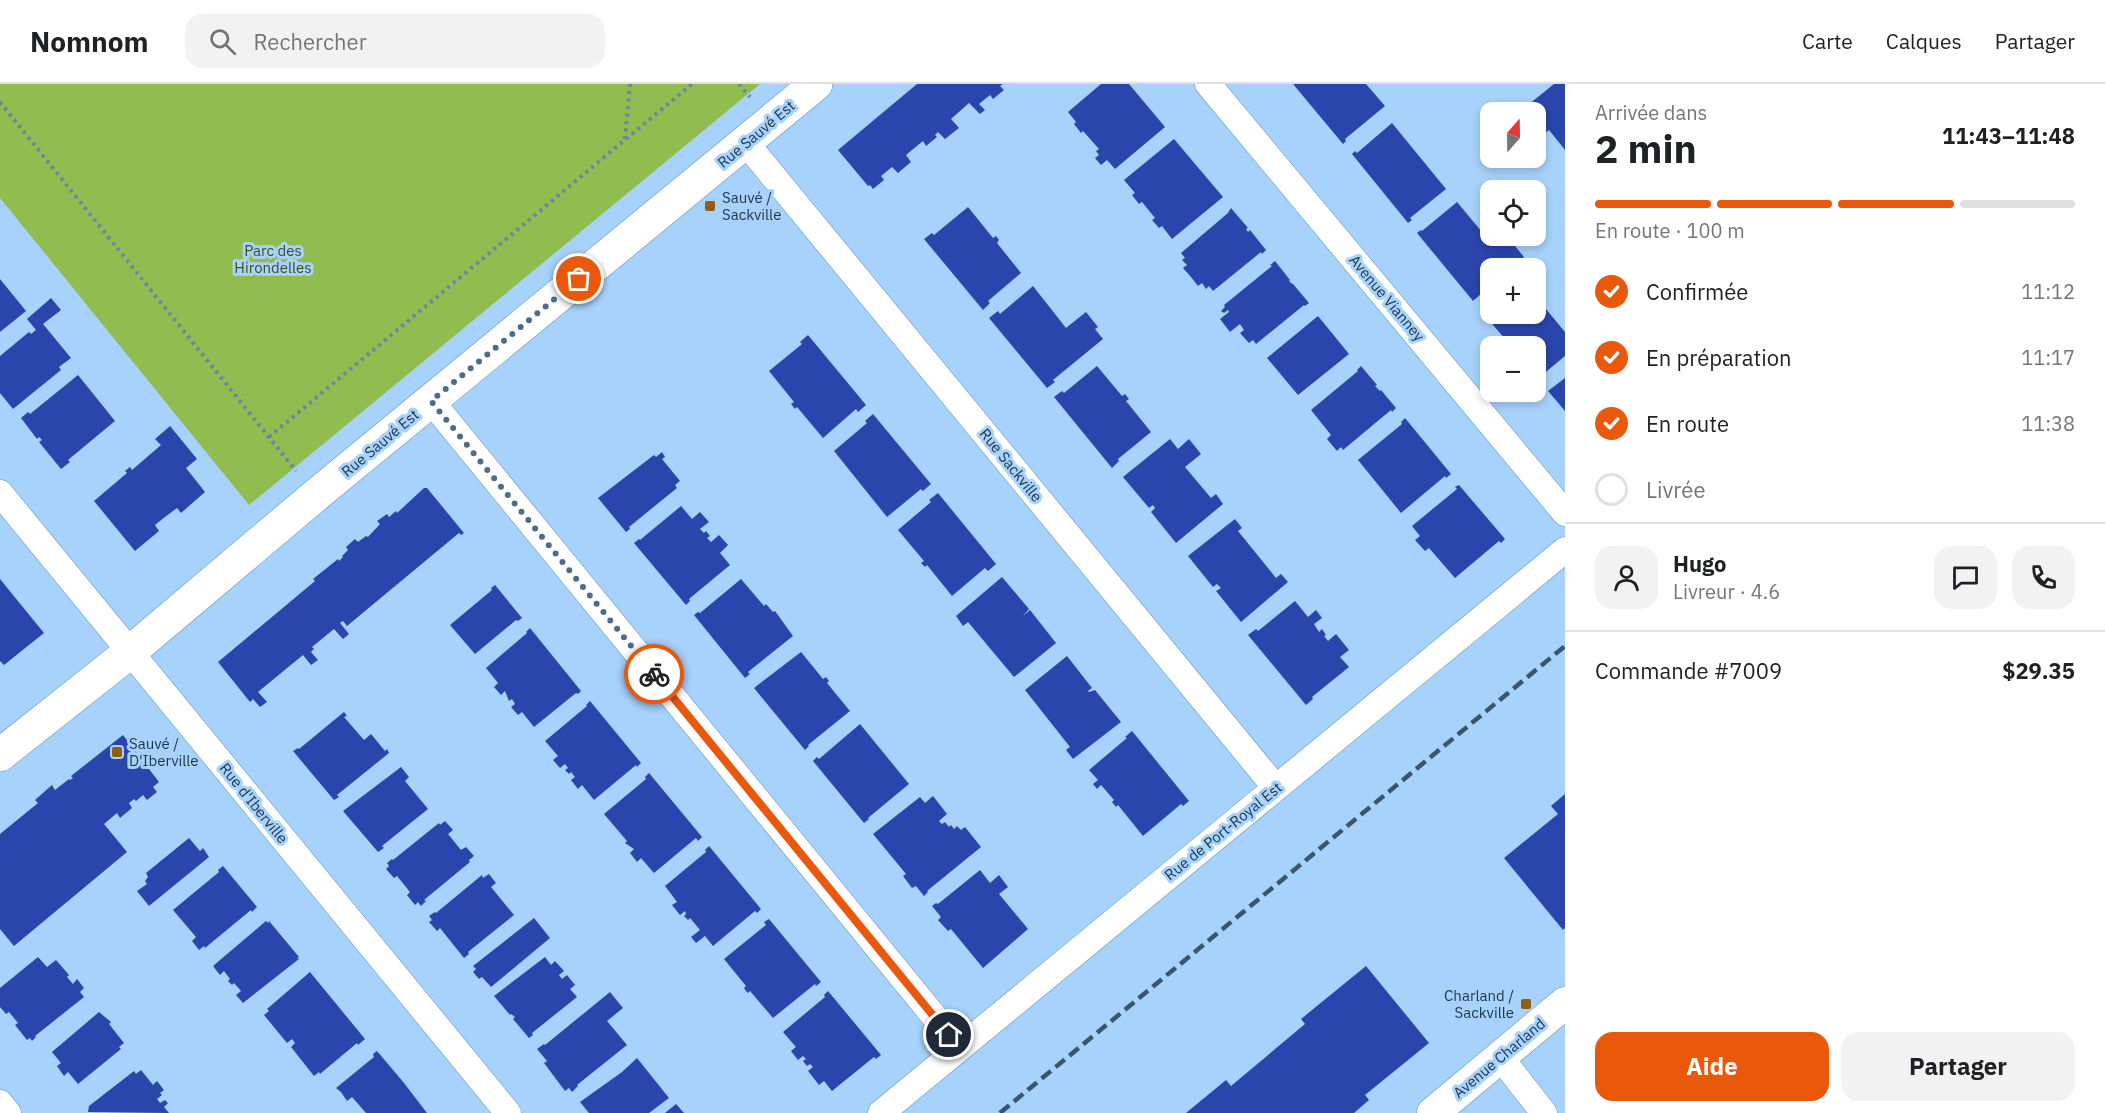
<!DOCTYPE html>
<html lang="fr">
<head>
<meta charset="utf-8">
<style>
  :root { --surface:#fff; --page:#f2f2f2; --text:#202124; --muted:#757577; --line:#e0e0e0; --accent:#ea580c }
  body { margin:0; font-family:"IBM Plex Sans",sans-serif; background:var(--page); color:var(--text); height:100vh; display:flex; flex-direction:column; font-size:22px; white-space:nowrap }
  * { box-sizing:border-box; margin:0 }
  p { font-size:20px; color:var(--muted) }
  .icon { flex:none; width:33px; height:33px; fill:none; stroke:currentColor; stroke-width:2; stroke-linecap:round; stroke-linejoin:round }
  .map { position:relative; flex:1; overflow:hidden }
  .sheet { display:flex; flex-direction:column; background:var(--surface); width:540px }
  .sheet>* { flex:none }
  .needle { width:39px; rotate:20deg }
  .buttons { position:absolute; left:1480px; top:18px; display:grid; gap:12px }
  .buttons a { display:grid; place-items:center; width:66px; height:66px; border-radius:12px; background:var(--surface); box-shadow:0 3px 9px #0003; font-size:30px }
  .pin { position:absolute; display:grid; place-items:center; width:51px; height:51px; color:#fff; margin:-26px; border:3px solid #fff; border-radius:50%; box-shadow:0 2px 6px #0007 }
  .courier { position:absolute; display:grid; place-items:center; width:60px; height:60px; margin:-30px; border:4px solid #ea580c; border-radius:50%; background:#fff; color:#222; box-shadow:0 2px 8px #0007 }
  .headline em { font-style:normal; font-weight:800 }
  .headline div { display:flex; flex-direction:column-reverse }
  .headline { display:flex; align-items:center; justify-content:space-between; height:102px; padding:0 30px }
  h1 { font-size:39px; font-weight:800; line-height:45px }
  .bar { display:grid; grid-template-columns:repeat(4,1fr); gap:9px 6px; align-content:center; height:72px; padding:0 30px }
  .bar i { height:8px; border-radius:4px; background:var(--line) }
  .bar .on { background:var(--accent) }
  .bar p { grid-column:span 4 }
  .line { display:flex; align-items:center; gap:15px; padding:0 30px; border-top:2px solid var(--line) }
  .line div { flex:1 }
  .round { display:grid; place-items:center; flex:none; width:63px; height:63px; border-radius:18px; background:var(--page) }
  ol { padding:0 30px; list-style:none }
  li { display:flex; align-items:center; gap:18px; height:66px }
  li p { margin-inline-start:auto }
  li .icon { padding:6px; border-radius:50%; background:var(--accent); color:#fff; stroke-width:4 }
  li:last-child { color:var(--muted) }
  li i { width:33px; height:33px; border:3px solid var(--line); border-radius:50% }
  .button { display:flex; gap:12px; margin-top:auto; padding:12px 30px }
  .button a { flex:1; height:69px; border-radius:18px; background:var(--accent); color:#fff; font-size:24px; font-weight:800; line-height:69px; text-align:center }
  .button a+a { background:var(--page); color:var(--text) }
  header { display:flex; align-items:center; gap:36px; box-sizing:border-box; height:84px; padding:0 30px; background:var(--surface); border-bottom:2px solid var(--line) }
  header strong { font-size:28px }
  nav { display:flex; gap:33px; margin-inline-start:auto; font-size:21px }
  .search { width:420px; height:54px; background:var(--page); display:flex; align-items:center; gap:15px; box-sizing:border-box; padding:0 21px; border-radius:18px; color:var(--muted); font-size:22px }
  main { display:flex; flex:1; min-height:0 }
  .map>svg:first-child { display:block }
  .green { fill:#91bc50 }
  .building { fill:#2a45ab }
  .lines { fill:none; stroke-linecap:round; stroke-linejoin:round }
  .minor-casing { stroke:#5b8fbf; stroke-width:27 }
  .tertiary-casing { stroke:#5b8fbf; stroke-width:33 }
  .secondary-casing { stroke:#5b8fbf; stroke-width:34 }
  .path { stroke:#6687a6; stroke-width:4; stroke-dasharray:3 4.5; stroke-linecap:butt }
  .minor { stroke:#fff; stroke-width:26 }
  .tertiary { stroke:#fff; stroke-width:32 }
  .secondary { stroke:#fff; stroke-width:33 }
  .rail { stroke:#3a556d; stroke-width:4.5; stroke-dasharray:12 6; stroke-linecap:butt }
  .done { stroke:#4f6c87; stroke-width:6; stroke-dasharray:0 10.8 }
  .route { stroke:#ea580c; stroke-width:8 }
  .poi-dot { fill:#925c12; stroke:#a7d2fb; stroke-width:2 }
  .labels { text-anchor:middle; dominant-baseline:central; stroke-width:6; stroke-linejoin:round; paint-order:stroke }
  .street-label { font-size:15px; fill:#1f3549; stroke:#a7d2fb }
  .poi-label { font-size:15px; fill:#1f3549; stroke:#a7d2fb; text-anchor:start }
  .park-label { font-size:15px; fill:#3c501e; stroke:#a7d2fb }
</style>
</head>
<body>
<header>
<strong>Nomnom</strong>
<div class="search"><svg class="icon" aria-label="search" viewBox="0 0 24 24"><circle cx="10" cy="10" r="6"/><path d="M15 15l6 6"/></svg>Rechercher</div>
<nav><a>Carte</a><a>Calques</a><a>Partager</a></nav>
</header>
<main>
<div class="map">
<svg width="1565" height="1029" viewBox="0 0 1565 1029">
  <rect width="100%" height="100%" fill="#a7d2fb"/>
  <path class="green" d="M0 0H760L249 421 0 114Z"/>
  <path class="building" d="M917 0H1003L1000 2 1004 6 993 15 990 11 979 20 985 26 980 30 969 19 951 35 959 44 945 55 938 48 935 51 937 53 926 62 923 57 906 71 911 78 898 89 892 83 881 92 884 96 873 105 870 101 868 102 838 66Z
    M1101 0H1129L1165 43 1115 85 1107 76 1101 81 1095 74 1099 71 1096 67 1099 65 1083 47 1081 49 1074 40 1076 38 1068 28Z
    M1293 0H1366L1385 22 1345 55 1346 57 1343 60Z
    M1554 0H1565V66L1549 46 1543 51 1536 42V28L1528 21Z
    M1392 39 1446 105 1410 134 1412 136 1408 139 1352 70 1355 67 1357 69Z
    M1174 55 1223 113 1172 155 1162 142 1159 144 1152 136 1155 134 1142 118 1139 120 1132 111 1135 109 1124 96Z
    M1457 118 1482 148 1484 147 1486 148 1491 144V152H1507L1524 173 1511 184H1491V201L1473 217 1417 149 1421 146 1422 147Z
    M968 123 993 154 996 152 999 156 997 159 1021 189 988 217 990 219 983 226 924 155 932 149 934 151Z
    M1231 124 1248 144 1246 145 1248 148 1250 146 1266 166 1262 170 1261 168 1213 207 1209 202 1206 205 1202 199 1198 202 1191 193 1183 184 1187 181 1182 176 1185 174 1181 169 1228 129Z
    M1275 177 1290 196 1289 197 1291 199 1293 200 1309 219 1305 222 1304 221 1256 260 1253 256 1249 259 1240 249 1244 246 1240 240 1230 248 1220 235 1229 228 1228 226 1224 229 1221 227 1225 223 1224 221 1272 182 1270 181Z
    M0 195 26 227 0 248Z
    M1033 202 1066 244 1086 228 1098 243 1095 245 1103 255 1053 296 1055 298 1047 304 989 234 998 227 1000 230Z
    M1536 213 1565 248V272L1541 292 1542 293 1539 297 1536 294V262H1511L1482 228 1491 223V230H1536Z
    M51 214 61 226 43 240 71 274 59 283 61 286 13 325 0 309V272L29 248 31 250 36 246 27 235Z
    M1318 232 1349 270 1298 311 1267 274Z
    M808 251 866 321 858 328 856 325 823 354 797 323 795 325 791 320 794 318 769 287 802 260 800 258Z
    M1097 282 1122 312 1125 310 1129 315 1126 317 1151 348 1118 375 1119 377 1112 384 1054 313 1062 307 1064 309Z
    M1361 282 1377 301 1375 302 1380 307 1381 306 1396 324 1392 328 1391 326 1343 366 1341 363 1337 367 1327 355 1331 351 1311 326 1358 287 1357 286Z
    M78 291 115 337 68 376 70 378 61 385 39 358 42 356 39 353 37 355 21 334 28 328 30 330Z
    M1565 294V327L1548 307Z
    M873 330 931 400 923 407 921 405 887 433 834 367 867 339 865 337Z
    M1405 334 1451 390 1446 394 1445 392 1401 429 1358 376 1402 340 1401 338Z
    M170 342 197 375 186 384 205 408 181 429 177 424 165 433 155 441 159 447 135 467 94 417 127 389 125 387 130 383 132 386 161 361 155 355Z
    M1170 355 1178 365 1189 355 1201 370 1185 383 1211 414 1216 410 1223 420 1176 459 1151 428 1155 424 1153 421 1149 424 1123 393Z
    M662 368 665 373 662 375 680 397 675 401 677 404 629 443 630 445 626 448 598 414 654 371 656 373Z
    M1459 401 1505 455 1501 459 1499 457 1455 494 1429 464 1425 467 1415 456 1420 452 1412 442 1457 405 1455 403Z
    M424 404H427L464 449 461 451 459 449 347 542 343 537 340 539 349 550 343 555 334 545 312 563 314 565 311 568 318 576 311 581 303 571 258 608 267 618 260 623 253 615 250 618 218 578 315 497 313 495 338 475 339 477 343 473 342 472 348 466 346 463 355 455 358 458 366 452 368 453 380 440 377 437 387 430 389 433 396 427 397 429Z
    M938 409 996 480 988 487 985 484 952 512 927 481 925 483 921 479 924 477 898 446 931 418 929 416Z
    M681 422 692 435 700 428 709 438 700 445 704 449 706 447 710 452 707 454 711 458 719 451 728 461 720 469 730 481 689 515 690 517 686 521 634 459 639 455 640 456Z
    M1235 435 1242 444 1238 447 1276 494 1281 490 1288 498 1241 538 1216 507 1221 504 1217 500 1213 503 1188 472Z
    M1002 493 1029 525 1023 532 1030 526 1056 559 1014 593 968 538 963 542 956 532Z
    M0 495 44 549 4 581 0 577Z
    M741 495 764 522 766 520 773 528 775 527 793 552 748 588 750 590 745 594 694 531 698 528 700 529Z
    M495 501 522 534 518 537 516 536 475 570 450 541 492 506 491 504Z
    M1295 517 1308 533 1316 526 1322 534 1314 540 1319 548 1322 545 1326 551 1324 552 1328 557 1336 550 1349 566 1340 573 1349 583 1312 613 1313 615 1306 621 1248 551 1256 545 1258 547Z
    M530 544 581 607 578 610 576 609 534 643 522 628 518 631 511 623 515 620 512 615 509 617 505 607 501 611 494 603 498 599 486 584 527 549 526 548Z
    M801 568 823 595 826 593 829 597 827 599 850 627 808 661 809 662 805 666 754 604Z
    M1067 572 1092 604 1088 607 1089 608 1095 606 1121 638 1073 675 1066 666 1070 663 1025 606Z
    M590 617 641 679 637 683 636 681 594 716 582 701 578 705 571 696 575 693 571 688 569 690 565 686 568 684 565 680 560 684 553 676 558 672 545 657 587 622 586 621Z
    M344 628 347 632 344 633 364 656 371 650 385 667 387 665 389 669 337 711 339 713 334 716 293 667 298 664 299 665Z
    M860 640 909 700 868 734 869 735 864 739 813 677 817 673 819 675Z
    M1132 647 1189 717 1183 722 1181 720 1143 752 1118 721 1116 723 1112 718 1114 716 1101 701 1097 705 1093 700 1098 696 1089 686 1127 654 1125 653Z
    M123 651 159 698 153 703 157 708 147 716 143 711 136 717 134 715 129 719 132 724 120 734 117 729 104 740 127 768 14 862 0 845V750L38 719 35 716 52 701 55 706 69 695 70 696 73 694 71 692Z
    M401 683 409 693 405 697 428 725 382 762 384 764 378 768 343 727Z
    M649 689 702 753 698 757 696 754 654 789 641 774 637 778 630 769 634 765 625 759 627 757 604 730 646 695 645 693Z
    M1565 710V844L1563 846 1504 774 1558 730 1551 722Z
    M933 712 947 730 939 737 942 740 945 738 949 743 951 741 954 745 957 742 961 746 965 743 981 763 927 807 928 808 924 812 916 802 912 804 903 792 906 790 873 750 920 713 925 719Z
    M445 737 453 746 448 750 461 766 466 763 474 772 469 776 470 778 424 816 426 817 421 822 418 818 415 821 407 811 410 808 397 792 394 794 386 785 389 782 387 779 392 775 393 776 439 739 440 741Z
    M189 754 200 767 203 764 209 773 149 822 137 807 147 800 145 797 148 793 146 789Z
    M709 762 761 825 757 829 755 827 713 862 705 852 696 859 691 853 700 846 690 834 688 836 684 832 686 830 685 827 680 831 672 821 677 818 665 802 706 768 705 766Z
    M223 782 257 823 252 828 251 826 205 864 204 862 199 866 192 857 196 853 173 826 219 788 218 786Z
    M980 786 990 799 999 791 1008 803 999 810 1028 845 983 884 951 845 948 847 938 836 941 833 932 822 936 819 938 820Z
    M489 790 496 799 491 803 514 831 468 868 469 870 464 874 440 844 437 847 429 838 432 836 429 832 435 828 436 829 482 791 483 794Z
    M534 834 550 854 491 903 482 893 479 895 473 888 476 885 473 882Z
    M769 835 821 898 816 902 815 900 773 934 750 907 748 909 746 907 744 904 746 902 724 875 766 841 764 838Z
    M266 837 268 839 269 837 299 873 297 874 299 875 243 919 236 911 241 907 234 899 232 901 228 897 230 895 224 887 220 891 213 882Z
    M38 873 47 883 56 876 69 891 67 893 73 900 77 895 84 904 80 908 84 913 35 952 36 953 32 957 30 954 27 956 15 941 18 939 9 928 6 930 0 923V904Z
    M545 873 551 881 555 877 564 887 559 891 562 895 567 891 575 901 570 905 577 913 532 949 533 951 529 954 513 935 515 933 511 930 510 931 494 912Z
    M1366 882 1429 959 1365 1011 1369 1016 1354 1029H1186L1226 996 1231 1002 1305 940 1301 935Z
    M310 888 365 955 358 961 357 959 320 990 319 988 314 992 291 963 295 959 292 955 287 959 264 931 269 927 267 925Z
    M828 907 881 971 876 975 874 973 832 1007 824 997 819 1001 808 987 813 983 810 980 807 982 803 977 806 975 803 972 798 976 791 967 796 963 783 948 825 913 824 911Z
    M610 908 623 924 607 937 627 961 577 1001 578 1002 572 1008 569 1004 565 1007 544 979 547 977 537 965 544 960 545 961Z
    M99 928 111 938 109 940 124 959 119 963 121 965 78 1000 68 988 64 992 57 982 61 979 52 968Z
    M377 967 404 999 427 1029H366L352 1013 347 1017 341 1008 336 1004 374 973 373 970Z
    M637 974 669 1014 649 1029H589L580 1018 622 988Z
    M141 986 153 1001 157 997 164 1006 160 1009 162 1011 157 1015 160 1019 165 1016 168 1019 164 1023 169 1029 88 1028 89 1022 134 987 136 990Z
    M676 1020 684 1029H665Z"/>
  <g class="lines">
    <g class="minor-casing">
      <path id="minor" d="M1208 0 1565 429
        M746 59 1276 704
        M431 317 960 964
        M0 409 508 1029
        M1500 973 1544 1029
        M0 1019 8 1029
        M881 1029 1565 466"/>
    </g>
    <g class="tertiary-casing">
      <path id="tertiary" d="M1433 1029 1565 919"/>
    </g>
    <g class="secondary-casing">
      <path id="secondary" d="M0 671 130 568 316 411 816 0"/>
    </g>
    <path class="path" d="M739 0 750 13
      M0 18 296 387
      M625 55 630 0
      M269 353 692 0"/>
    <use href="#minor" class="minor"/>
    <use href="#tertiary" class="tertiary"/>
    <use href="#secondary" class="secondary"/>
    <path class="rail" d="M1000 1029 1565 562"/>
  </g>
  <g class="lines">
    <path class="done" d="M579 195 431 317 654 590"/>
    <path class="route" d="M654 590 949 951"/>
  </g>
  <g class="poi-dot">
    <rect x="704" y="116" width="12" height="12" rx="3"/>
    <rect x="111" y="662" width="12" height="12" rx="3"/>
    <rect x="1520" y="914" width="12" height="12" rx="3"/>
  </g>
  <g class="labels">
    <g class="street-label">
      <text transform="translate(756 50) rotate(-40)">Rue Sauvé Est</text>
      <text transform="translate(1387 214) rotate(50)">Avenue Vianney</text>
      <text transform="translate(380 359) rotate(-40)">Rue Sauvé Est</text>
      <text transform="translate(1011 381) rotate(51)">Rue Sackville</text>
      <text transform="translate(254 719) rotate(51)">Rue d'Iberville</text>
      <text transform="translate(1223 747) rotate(-39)">Rue de Port-Royal Est</text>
      <text transform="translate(1499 974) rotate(-40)">Avenue Charland</text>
    </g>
    <g class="poi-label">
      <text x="722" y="113">Sauvé /<tspan x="722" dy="17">Sackville</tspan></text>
      <text x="129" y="659">Sauvé /<tspan x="129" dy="17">D'Iberville</tspan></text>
      <text x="1514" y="911" text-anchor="end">Charland /<tspan x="1514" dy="17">Sackville</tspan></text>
    </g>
    <g class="park-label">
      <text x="273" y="166">Parc des<tspan x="273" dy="17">Hirondelles</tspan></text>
    </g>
  </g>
</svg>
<div class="buttons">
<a><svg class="needle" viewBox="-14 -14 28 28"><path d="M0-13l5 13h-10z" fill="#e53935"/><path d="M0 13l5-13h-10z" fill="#757577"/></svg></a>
<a><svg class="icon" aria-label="locate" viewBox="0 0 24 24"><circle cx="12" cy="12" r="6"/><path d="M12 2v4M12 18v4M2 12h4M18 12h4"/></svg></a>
<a>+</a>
<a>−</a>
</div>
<div class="pin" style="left:579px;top:195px;background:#ea580c"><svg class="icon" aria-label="bag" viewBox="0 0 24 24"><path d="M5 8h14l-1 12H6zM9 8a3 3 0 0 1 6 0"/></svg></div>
<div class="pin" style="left:949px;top:951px;background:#1f2937"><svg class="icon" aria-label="home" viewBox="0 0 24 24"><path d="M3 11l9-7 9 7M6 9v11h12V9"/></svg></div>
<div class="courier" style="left:654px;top:590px"><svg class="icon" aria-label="bike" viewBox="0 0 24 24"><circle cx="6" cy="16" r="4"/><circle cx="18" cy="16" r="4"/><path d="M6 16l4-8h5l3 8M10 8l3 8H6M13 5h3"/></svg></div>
</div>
<section class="sheet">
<div class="headline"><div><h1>2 min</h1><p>Arrivée dans</p></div><em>11:43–11:48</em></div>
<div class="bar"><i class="on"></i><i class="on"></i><i class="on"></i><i></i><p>En route · 100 m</p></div>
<ol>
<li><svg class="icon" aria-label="check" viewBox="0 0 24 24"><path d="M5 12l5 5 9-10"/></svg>Confirmée<p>11:12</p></li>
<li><svg class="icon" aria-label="check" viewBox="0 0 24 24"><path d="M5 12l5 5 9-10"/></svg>En préparation<p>11:17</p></li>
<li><svg class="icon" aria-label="check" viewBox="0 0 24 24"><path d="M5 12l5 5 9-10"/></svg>En route<p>11:38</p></li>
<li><i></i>Livrée</li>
</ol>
<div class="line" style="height:108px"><a class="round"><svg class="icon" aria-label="person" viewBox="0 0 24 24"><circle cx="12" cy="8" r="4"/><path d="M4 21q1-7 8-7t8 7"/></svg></a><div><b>Hugo</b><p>Livreur · 4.6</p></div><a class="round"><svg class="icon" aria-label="chat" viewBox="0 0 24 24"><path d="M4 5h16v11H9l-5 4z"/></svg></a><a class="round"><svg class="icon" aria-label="phone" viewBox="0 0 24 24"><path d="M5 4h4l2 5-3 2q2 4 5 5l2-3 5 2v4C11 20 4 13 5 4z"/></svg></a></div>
<div class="line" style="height:78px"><div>Commande #7009</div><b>$29.35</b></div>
<div class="button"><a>Aide</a><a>Partager</a></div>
</section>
</main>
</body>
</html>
